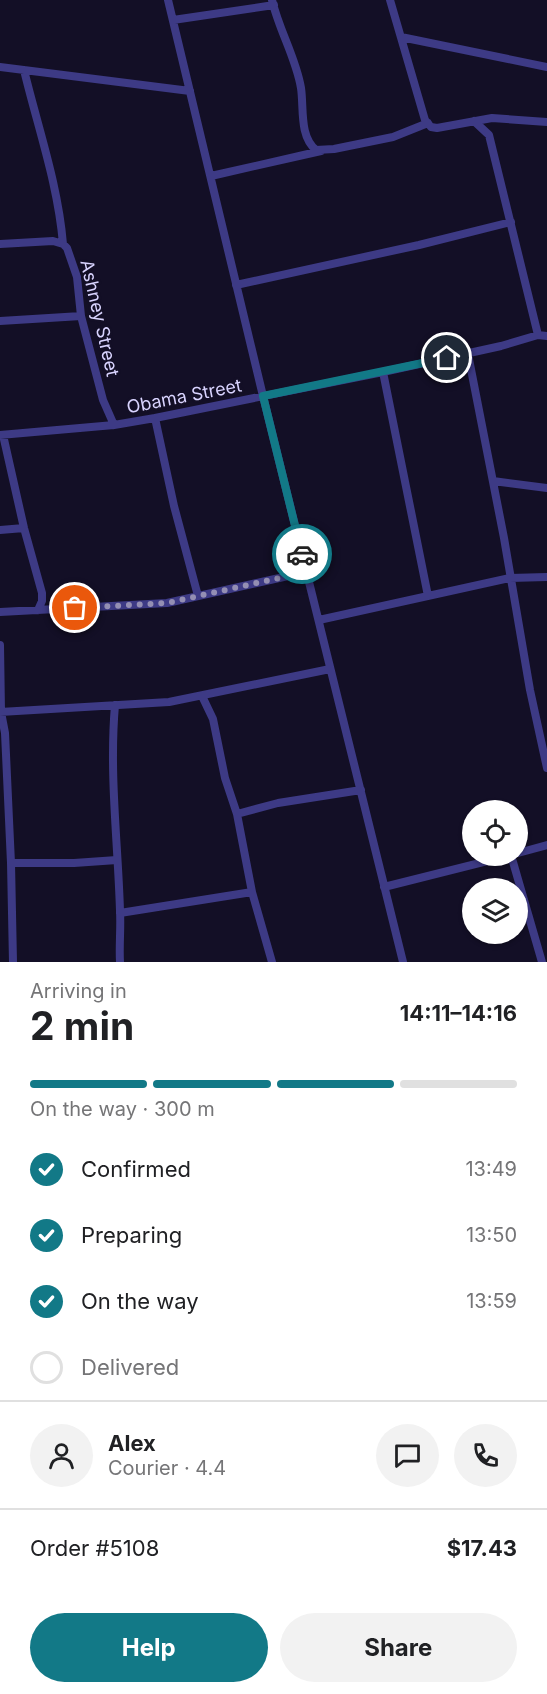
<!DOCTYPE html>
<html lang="en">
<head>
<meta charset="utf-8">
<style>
  :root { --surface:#fff; --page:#f2f2f2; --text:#202124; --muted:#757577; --line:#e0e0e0; --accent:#127987 }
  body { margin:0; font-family:Inter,sans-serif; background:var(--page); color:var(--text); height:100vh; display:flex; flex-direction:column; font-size:22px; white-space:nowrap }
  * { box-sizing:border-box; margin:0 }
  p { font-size:20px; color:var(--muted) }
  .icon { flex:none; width:33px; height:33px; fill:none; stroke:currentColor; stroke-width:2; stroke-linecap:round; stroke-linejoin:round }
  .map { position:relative; height:962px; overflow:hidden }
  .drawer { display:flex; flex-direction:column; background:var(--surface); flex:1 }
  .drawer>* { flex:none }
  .buttons { position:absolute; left:462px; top:800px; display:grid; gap:12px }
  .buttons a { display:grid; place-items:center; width:66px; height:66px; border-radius:50%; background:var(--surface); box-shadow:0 2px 4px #0004; font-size:30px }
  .pin { position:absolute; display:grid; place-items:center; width:51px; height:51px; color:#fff; margin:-26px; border:3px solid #fff; border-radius:50%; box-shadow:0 2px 6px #0007 }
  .courier { position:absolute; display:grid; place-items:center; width:60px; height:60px; margin:-30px; border:4px solid #127987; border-radius:50%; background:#fff; color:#222; box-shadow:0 2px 8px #0007 }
  .head em { font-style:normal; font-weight:700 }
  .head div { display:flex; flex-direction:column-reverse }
  .head { display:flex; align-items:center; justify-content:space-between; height:102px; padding:0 30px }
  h1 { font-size:39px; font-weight:700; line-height:45px }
  .bar { display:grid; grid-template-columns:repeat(4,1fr); gap:9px 6px; align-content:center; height:72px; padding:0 30px }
  .bar i { height:8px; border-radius:4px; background:var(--line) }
  .bar .selected { background:var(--accent) }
  .bar p { grid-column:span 4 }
  .line { display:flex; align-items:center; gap:15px; padding:0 30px; border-top:2px solid var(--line) }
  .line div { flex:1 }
  .round { display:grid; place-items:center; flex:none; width:63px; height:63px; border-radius:32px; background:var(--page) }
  ol { padding:0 30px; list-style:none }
  li { display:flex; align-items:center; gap:18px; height:66px }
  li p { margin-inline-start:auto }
  li .icon { padding:6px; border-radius:50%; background:var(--accent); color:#fff; stroke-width:4 }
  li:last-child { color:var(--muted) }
  li i { width:33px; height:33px; border:3px solid var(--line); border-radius:50% }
  .cta { display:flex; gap:12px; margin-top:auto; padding:12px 30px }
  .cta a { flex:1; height:69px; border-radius:36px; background:var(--accent); color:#fff; font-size:24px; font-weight:700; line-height:69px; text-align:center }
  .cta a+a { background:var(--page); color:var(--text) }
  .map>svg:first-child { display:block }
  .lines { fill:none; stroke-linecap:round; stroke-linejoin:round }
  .minor { stroke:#3d3a85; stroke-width:8 }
  .done { stroke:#948fb3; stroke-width:6; stroke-dasharray:0 10.8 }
  .route { stroke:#127987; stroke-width:8 }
  .labels { text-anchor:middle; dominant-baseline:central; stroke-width:5; stroke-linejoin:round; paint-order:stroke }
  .street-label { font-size:18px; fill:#d9d4ff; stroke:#130f26 }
</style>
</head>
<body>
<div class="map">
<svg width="547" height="962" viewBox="0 0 547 962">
  <rect width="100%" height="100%" fill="#130f26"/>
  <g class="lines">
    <path class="minor" d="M168 0 263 396 403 962
      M272 0C279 30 296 58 301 88 304 108 299 136 316 150L334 149 393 137 428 123
      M390 0 425 120 431 127 437 128 492 118 547 122
      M173 20 274 5
      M401 37 547 67
      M0 67 190 91
      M24 70C38 128 58 184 63 244
      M474 121 489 135 538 335
      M211 176 321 151
      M0 244 53 241 63 244 67 248 77 277 81 316 103 400 114 425
      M236 285 419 245 511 222
      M0 321 81 316
      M468 354 504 538 530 690 547 768
      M383 372 428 596
      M155 418 174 506 198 596
      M0 435 114 425 155 418 383 372 501 346 538 335 547 336
      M3 435 24 528 42 593V601L38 610
      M493 481 547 488
      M0 530 24 528
      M0 612 167 603 306 572
      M319 620 510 578 547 577
      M0 645 1 712 5 733 11 863 13 962
      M202 696 213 719 225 778 237 814 252 892 272 962
      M115 705C109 774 118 843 120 911 121 928 119 945 120 962
      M0 712 169 702 330 669
      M237 814 278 803 361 790
      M518 853 547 845
      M511 855 542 962
      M11 863H74L117 860
      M384 887 511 855
      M120 913 252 892"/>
  </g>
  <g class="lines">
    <path class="done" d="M75 608 167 603 306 572 302 554"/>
    <path class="route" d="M302 554 263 396 447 358"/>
  </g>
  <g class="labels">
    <g class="street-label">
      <text transform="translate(100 318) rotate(77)">Ashney Street</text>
      <text transform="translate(184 396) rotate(-11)">Obama Street</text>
    </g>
  </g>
</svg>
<div class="buttons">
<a><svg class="icon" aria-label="locate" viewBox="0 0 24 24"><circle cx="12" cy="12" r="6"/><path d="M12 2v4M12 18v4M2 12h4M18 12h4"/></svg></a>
<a><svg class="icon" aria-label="layers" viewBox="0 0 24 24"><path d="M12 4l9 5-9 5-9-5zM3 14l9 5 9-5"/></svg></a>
</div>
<div class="pin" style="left:75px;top:608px;background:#ea580c"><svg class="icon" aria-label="bag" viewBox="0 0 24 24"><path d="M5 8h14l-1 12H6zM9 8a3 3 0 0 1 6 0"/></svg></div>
<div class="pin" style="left:447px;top:358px;background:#1f2937"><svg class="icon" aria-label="home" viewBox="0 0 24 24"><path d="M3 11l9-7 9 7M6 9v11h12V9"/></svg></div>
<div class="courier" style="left:302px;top:554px"><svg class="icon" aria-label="car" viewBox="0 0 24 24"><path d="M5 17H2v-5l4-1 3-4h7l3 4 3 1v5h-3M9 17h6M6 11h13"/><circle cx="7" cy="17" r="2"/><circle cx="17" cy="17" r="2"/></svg></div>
</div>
<section class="drawer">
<div class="head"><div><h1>2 min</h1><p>Arriving in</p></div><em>14:11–14:16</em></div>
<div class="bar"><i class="selected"></i><i class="selected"></i><i class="selected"></i><i></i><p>On the way · 300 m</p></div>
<ol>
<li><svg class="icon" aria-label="check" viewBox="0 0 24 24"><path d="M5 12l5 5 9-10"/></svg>Confirmed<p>13:49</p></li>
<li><svg class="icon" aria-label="check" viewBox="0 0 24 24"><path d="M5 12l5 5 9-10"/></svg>Preparing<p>13:50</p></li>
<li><svg class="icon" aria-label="check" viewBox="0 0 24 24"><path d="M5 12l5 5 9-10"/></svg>On the way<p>13:59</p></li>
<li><i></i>Delivered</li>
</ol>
<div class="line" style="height:108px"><a class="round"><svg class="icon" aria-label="person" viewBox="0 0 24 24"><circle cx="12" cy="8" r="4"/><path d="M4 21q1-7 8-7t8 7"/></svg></a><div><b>Alex</b><p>Courier · 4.4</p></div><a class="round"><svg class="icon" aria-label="chat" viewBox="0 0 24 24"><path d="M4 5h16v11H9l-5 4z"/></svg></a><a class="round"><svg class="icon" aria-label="phone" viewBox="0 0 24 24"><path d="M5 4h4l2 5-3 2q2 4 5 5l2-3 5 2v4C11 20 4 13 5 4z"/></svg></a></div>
<div class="line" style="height:78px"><div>Order #5108</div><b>$17.43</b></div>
<div class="cta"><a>Help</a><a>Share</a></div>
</section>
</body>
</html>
